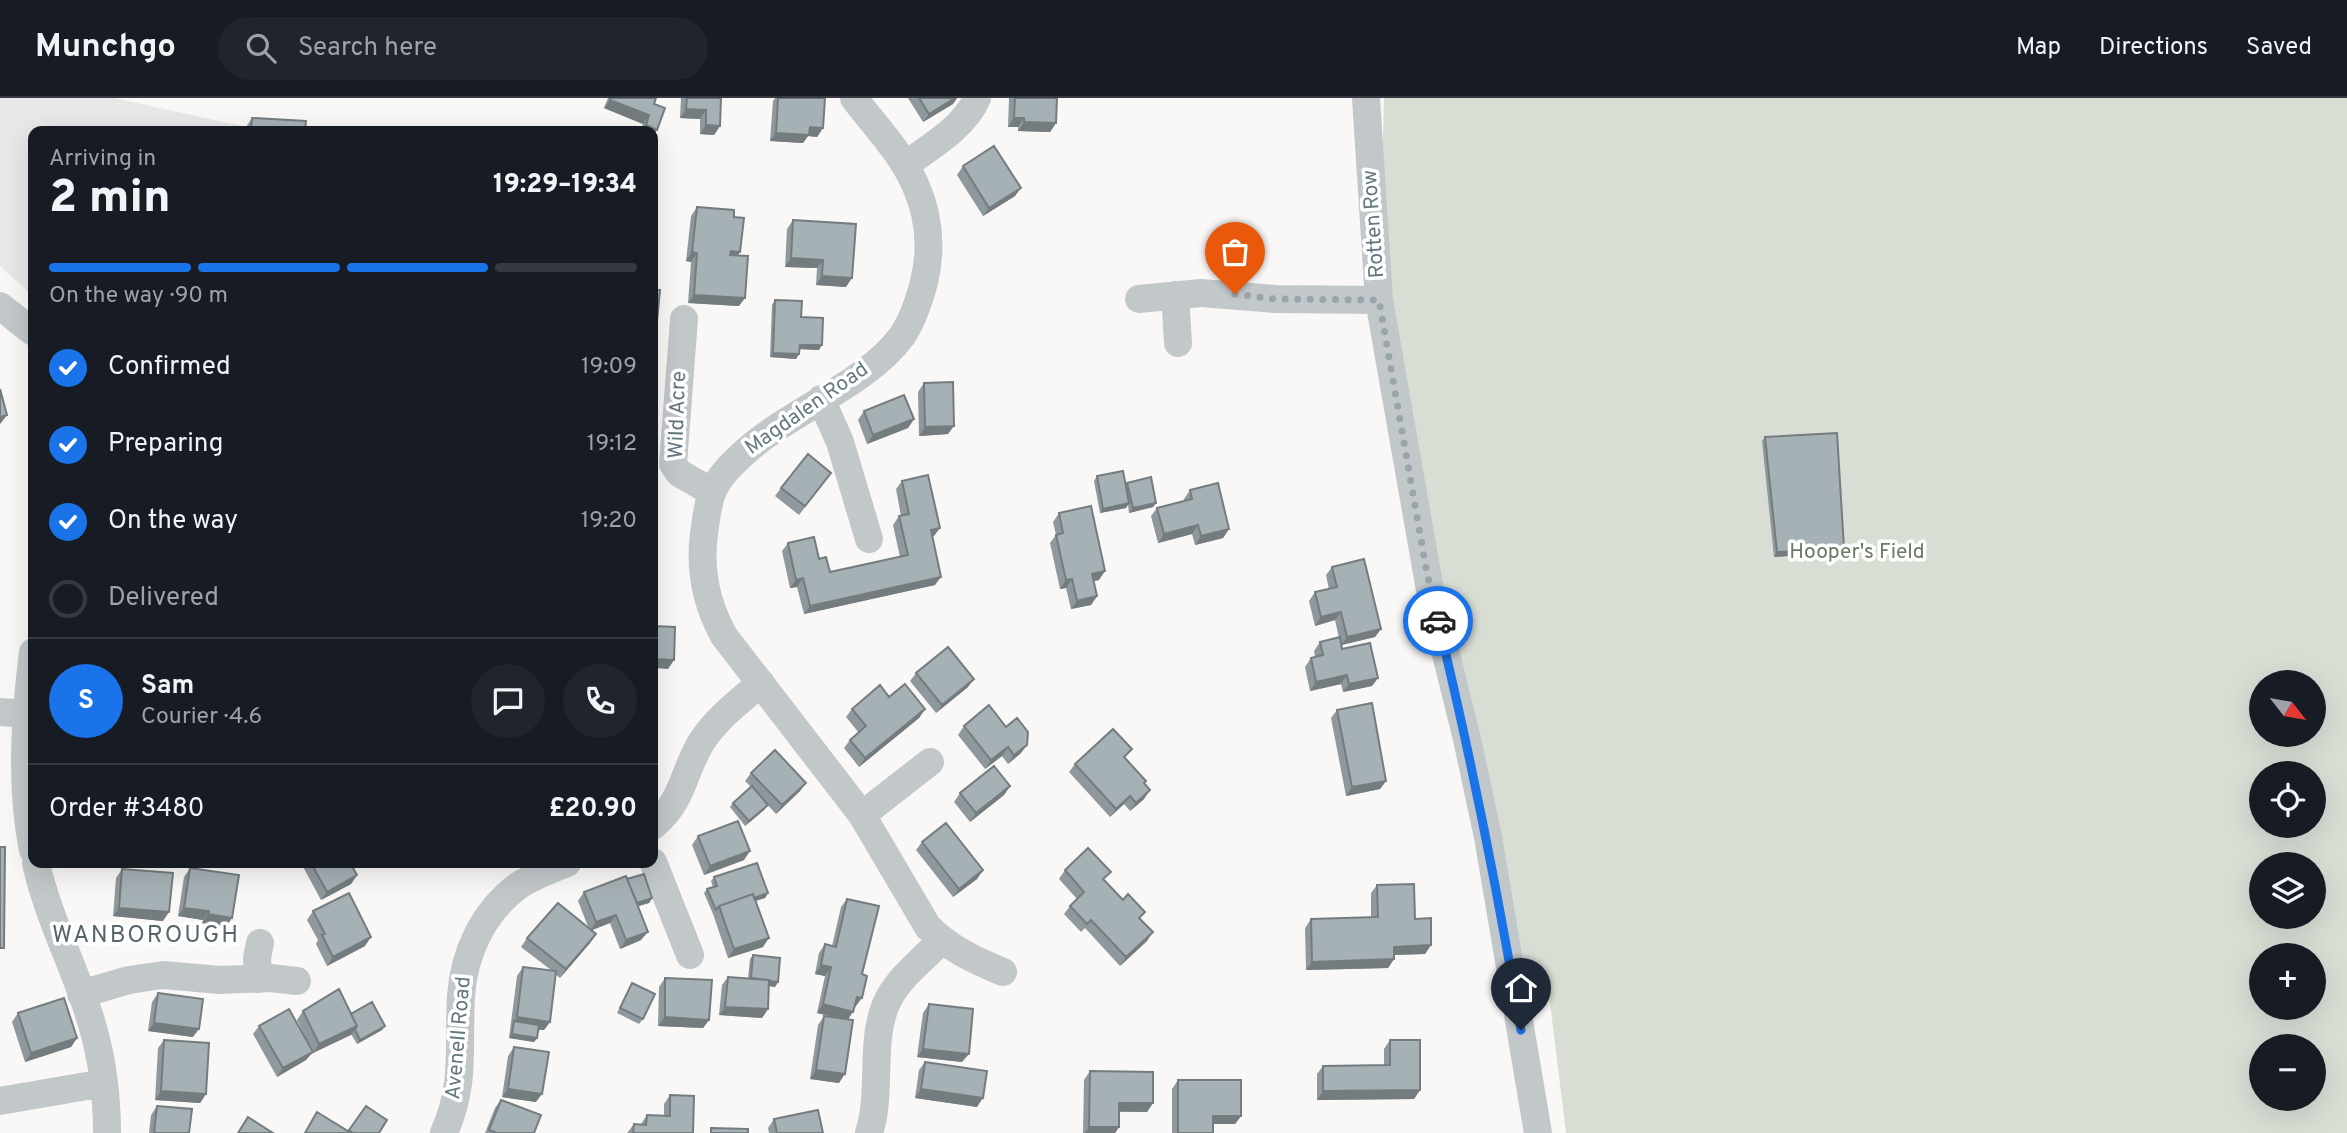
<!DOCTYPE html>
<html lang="en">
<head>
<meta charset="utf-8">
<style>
  :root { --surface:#171b24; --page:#20242c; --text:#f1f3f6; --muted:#9ea1a6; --line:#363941; --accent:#1a73e8 }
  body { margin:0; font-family:Overpass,sans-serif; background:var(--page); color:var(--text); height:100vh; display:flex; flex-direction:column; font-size:26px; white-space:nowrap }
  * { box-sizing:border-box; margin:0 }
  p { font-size:23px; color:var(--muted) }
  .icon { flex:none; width:38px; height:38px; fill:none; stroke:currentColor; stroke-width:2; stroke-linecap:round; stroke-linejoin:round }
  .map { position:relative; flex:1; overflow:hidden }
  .panel { position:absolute; left:28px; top:28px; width:630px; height:742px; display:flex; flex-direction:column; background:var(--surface); border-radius:14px; box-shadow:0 7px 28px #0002 }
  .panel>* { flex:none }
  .needle { width:46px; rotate:121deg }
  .controls { position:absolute; left:2249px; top:572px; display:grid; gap:14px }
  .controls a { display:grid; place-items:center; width:77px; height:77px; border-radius:50%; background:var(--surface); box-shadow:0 7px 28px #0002; font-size:35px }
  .pin { position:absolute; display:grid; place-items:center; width:60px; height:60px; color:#fff; margin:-72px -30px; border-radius:50% 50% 50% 0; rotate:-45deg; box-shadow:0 0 7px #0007 }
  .pin .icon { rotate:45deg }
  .courier { position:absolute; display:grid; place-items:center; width:70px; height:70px; margin:-35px; border:5px solid #1a73e8; border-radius:50%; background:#fff; color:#222; box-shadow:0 2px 9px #0007 }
  .headline em { font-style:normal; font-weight:800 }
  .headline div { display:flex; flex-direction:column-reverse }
  .headline { display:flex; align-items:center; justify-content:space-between; height:119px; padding:0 21px }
  h1 { font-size:46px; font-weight:800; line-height:52px }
  .bar { display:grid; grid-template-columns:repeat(4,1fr); gap:10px 7px; align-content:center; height:84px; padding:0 21px }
  .bar i { height:9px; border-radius:5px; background:var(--line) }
  .bar .active { background:var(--accent) }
  .bar p { grid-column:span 4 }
  .line { display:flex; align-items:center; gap:18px; padding:0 21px; border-top:2px solid var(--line) }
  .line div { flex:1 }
  .round { display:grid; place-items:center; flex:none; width:74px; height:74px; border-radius:37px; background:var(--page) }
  ol { padding:0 21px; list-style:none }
  li { display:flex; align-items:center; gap:21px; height:77px }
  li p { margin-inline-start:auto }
  li .icon { padding:7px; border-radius:50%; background:var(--accent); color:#fff; stroke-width:4 }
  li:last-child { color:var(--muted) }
  li i { width:38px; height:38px; border:4px solid var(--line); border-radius:50% }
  header { display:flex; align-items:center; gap:42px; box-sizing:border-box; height:98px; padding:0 35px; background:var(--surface); border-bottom:2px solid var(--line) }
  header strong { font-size:33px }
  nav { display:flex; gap:38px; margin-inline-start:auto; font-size:24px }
  .search { width:490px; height:63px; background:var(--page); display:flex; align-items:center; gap:18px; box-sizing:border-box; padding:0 24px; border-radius:38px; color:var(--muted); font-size:26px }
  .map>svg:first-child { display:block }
  .built { fill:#e7e8e7 }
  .green { fill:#d9ded5; fill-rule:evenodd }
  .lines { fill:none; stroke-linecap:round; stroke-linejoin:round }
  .street { stroke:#c2c7ca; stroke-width:28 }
  .wall { fill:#8f989c }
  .shaded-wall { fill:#747c7f }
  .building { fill:#a6b1b5; stroke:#747c7f; stroke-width:2 }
  .done { stroke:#98a5aa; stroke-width:7; stroke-dasharray:0 12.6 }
  .route { stroke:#1a73e8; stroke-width:9 }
  .labels { text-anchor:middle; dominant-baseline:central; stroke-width:7; stroke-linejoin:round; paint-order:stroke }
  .street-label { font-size:21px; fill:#647881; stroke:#fff }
  .park-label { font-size:21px; fill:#6a7963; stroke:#fff }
  .quarter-label { font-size:24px; letter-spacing:2px; fill:#56656c; stroke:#fff }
</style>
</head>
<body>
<header>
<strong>Munchgo</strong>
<div class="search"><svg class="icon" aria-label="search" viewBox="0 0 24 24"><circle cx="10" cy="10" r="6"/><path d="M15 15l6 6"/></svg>Search here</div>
<nav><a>Map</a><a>Directions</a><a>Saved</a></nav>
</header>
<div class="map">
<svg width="2347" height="1035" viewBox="0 0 2347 1035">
  <rect width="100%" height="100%" fill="#f9f8f6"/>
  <path class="built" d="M0 0H114L246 29 320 33H33V198L0 168Z"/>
  <path class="green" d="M1384 0H2347V1035H1566L1549 897 1508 855 1379 202ZM2261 584H2314V637H2261ZM2261 676H2314V728H2261ZM2261 766H2314V819H2261ZM2261 858H2314V910H2261ZM2261 948H2314V1001H2261Z"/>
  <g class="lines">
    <path class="street" d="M854 0C875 28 900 53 915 86 929 117 932 151 924 184 919 203 913 222 902 238 866 287 791 312 745 354 733 365 718 379 712 395 707 408 706 423 704 436 699 473 707 507 724 538L862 717 928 829C950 851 974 862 1003 874
      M1366 0 1379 202 1430 492 1467 641 1488 739 1538 1035
      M905 67C930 49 965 29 977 0
      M1175 197 1178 245
      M1139 201 1201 195 1275 201 1379 202
      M0 208 33 234
      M684 221 673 366 679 375 712 394
      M821 301 840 344 869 441
      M33 554C25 620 20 688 33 752
      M0 614 27 616
      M862 717 930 664
      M653 728C685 701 682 675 702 643 717 620 740 603 761 585
      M653 764 690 857
      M36 765C48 820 75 869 91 923 102 959 107 997 107 1035
      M258 881 257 860 260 845
      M81 896 129 882 163 877 220 882 270 880 297 883
      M0 1003 104 985
      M444 1035C466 985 458 950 461 898 464 855 483 814 518 788 533 778 550 772 567 765
      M869 1035C883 992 868 940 889 900 901 878 924 860 941 843"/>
  </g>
  <path class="wall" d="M608 0H656L654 6 657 32 653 38V33H640L643 26 604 10Z
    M681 0H721L720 28 714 37 700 36V21L680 20Z
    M775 0H825L823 30 817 39 808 38 803 45 770 43 773 3Z
    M908 0H957L953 6 923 24Z
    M1009 0H1057L1056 25 1050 34 1018 33V29H1008Z
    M252 20 305 33H246V29Z
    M963 68 1015 98 983 118 957 77Z
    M697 109 734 119 740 154 738 157 739 208 688 205 691 164 686 163 691 118Z
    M793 122 846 189 816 187 817 170 785 169 787 131Z
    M775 202 801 219 819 252 800 251 799 256 796 261 770 259 772 207Z
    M924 285 948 336 919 338 918 294Z
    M864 313 914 321 908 330 867 346 858 322Z
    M1765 339 1841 454 1774 459 1762 343Z
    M831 375 799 417 775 398 781 390Z
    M1097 378 1126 387 1127 385 1156 405 1153 409 1129 415 1128 407 1126 410 1100 415 1094 383Z
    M902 383 934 438 932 439 935 487 804 516 797 489 790 490 782 453 788 445 819 461 830 474 900 459 893 427 899 418H901L896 391Z
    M1190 392 1229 431 1223 440 1195 447 1192 436 1158 445 1151 418 1157 410 1184 403V401Z
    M1059 415 1099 482 1094 483 1097 498 1091 507 1071 511 1066 490 1060 491 1050 445 1056 437 1053 424Z
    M1332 469 1381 531 1375 539 1342 547V551L1378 580 1372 588 1343 594 1341 586 1310 593 1305 569 1311 560 1315 559 1314 553 1320 544 1339 540 1335 522 1315 528 1309 503 1315 494 1329 491 1326 477Z
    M916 575 968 589 936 615 910 583Z
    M889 599 925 611 919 620 859 669 844 650 850 642 859 635 846 619 852 611Z
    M1337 612 1386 683 1380 691 1346 698 1331 620Z
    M964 628 1021 655 1008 666 1002 658 985 671 958 637Z
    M1126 661 1144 686V701L1130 713 1124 706 1110 719 1069 674 1075 666Z
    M751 675 800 693 776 716 764 703 768 707 764 712 745 728 730 709 733 705 751 689 745 683Z
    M1010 688 1004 697 970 724 954 704 960 695Z
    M698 738 744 762 704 777 692 747Z
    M922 744 983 772 977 781 953 799 916 752Z
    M301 765H350L357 777 351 786 321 802Z
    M190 770 226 829 202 825 203 822 178 818 184 779Z
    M122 771 163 823 113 818 116 780Z
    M1065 772 1105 783 1141 821 1147 843 1120 868 1085 830 1081 834 1064 816 1070 808 1077 801 1059 781Z
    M714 779 768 795 765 800 755 803 763 849 728 860 713 816 704 795 707 791 713 789 711 783Z
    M627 781 652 800 649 805 638 808 641 842 620 851 610 825 591 832 596 836 590 845 560 880 555 876 550 924 544 932H538L537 940 534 944 509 940 517 878 523 869 551 872 521 849 527 840 589 831 578 803 584 794Z
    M1377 787 1415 821 1431 847 1425 856 1394 857V861L1388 870 1306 872 1305 830 1311 821 1371 819V795Z
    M847 801 862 876 856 908 848 922 839 985 810 981 818 927 824 918 840 921 817 915 825 878 815 876 819 855 825 846 832 848 841 809Z
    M313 813 365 848 327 868 316 846 318 842 307 822Z
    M753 857 778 884 775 889 769 888 768 911 762 920 719 917 722 887 728 879 748 880 750 861Z
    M665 880 709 922 703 930 658 928 659 889Z
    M632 885 643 921 639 926 617 915Z
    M158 895 193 939 148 933 152 904Z
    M929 906 962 964 917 959 923 915Z
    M303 913 351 916 385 928 382 932 357 946 351 936 313 955 312 954 306 962 277 979 253 936 259 928 312 953 297 922Z
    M18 915 77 940 71 949 25 964 12 924Z
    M164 942 206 996 200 1005 155 1002 158 950Z
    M1390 942 1420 992 1414 1001 1317 1002V976L1323 968 1384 967V951Z
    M514 949 536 1004 502 999 508 958Z
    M925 964 977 1009 915 1000 919 972Z
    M1090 973 1153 1005 1147 1014H1119V1029L1115 1035H1083L1084 982Z
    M1178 982 1241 1018 1235 1026H1213V1035H1172V991Z
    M670 997 693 1035H627L634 1026H641L647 1017H664V1006Z
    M501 1002 534 1035H485L495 1010Z
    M157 1008 189 1035H149L151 1017Z
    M774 1021 823 1035H769L768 1030Z"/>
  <path class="shaded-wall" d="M955 0H957L953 6 923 24 929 16Z
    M610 2 649 17 643 26 604 10Z
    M686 11 706 12 700 21 680 20Z
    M1014 20H1024L1018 29H1008Z
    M1024 24 1056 25 1050 34 1018 33Z
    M646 27 657 32 653 38V33H641Z
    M706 27 720 28 714 37 700 36Z
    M810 29 823 30 817 39 808 38 803 45 770 43 776 35Z
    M1021 90 1015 98 983 118 989 110Z
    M731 153 740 154 734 163 725 162Z
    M692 154 697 155 691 164 686 163Z
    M791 160 823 162 817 170 785 169Z
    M822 178 852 180 846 189 816 187Z
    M694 197 745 200 739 208 688 205Z
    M800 247H822L819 252 797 251Z
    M773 255 799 256 796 261 770 259Z
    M7 317 1 325 0 326V319Z
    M914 321 908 330 867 346 873 337Z
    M954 328 948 336 919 338 925 329Z
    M1129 405 1126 410 1100 415 1103 411Z
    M1156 405 1153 409 1129 415 1133 410Z
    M1198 427 1192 436 1158 445 1164 436Z
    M940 430 934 438 925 440 931 432Z
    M1229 431 1223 440 1195 447 1201 438Z
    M1844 450 1841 454 1774 459 1777 454Z
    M1105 473 1099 482 1086 485 1092 476Z
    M941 479 935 487 804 516 810 508Z
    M803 480 797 489 790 490 796 482Z
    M1072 481 1066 490 1060 491 1066 482Z
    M1097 498 1091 507 1071 511 1077 503Z
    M1341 514 1335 522 1315 528 1321 519Z
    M1381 531 1375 539 1341 547 1347 539Z
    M653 561 674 562 668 571 653 570Z
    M1347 577 1341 586 1310 593 1316 584Z
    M1378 580 1372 588 1343 594 1349 586Z
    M974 581 968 589 936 615 942 607Z
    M925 611 919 620 859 669 865 660Z
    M1027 647 1021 655 1008 666 1014 657Z
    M1008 649 1002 658 985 671 991 662Z
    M1386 683 1380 691 1346 698 1352 689Z
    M806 685 800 693 776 716 782 707Z
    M1010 688 1004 697 970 724 976 715Z
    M1150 692 1144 701 1130 713 1136 705Z
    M1130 698 1124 706 1110 719 1116 711Z
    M768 707 764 712 745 728 749 723Z
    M750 753 744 762 704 777 710 768Z
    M983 772 977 781 953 799 959 791Z
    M357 777 351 786 321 802 327 794Z
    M768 795 765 800 721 814 720 811Z
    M652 800 649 805 629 811 632 807Z
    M119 810 169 814 163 823 113 818Z
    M184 810 209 813 203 822 178 818Z
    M208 816 232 820 226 829 202 825Z
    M616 817 610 825 590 833 596 824Z
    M648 834 641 842 620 851 626 842Z
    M1153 834 1147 843 1120 868 1126 859Z
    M596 836 590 845 560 880 566 871Z
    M371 839 365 848 327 868 333 859Z
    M769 840 763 849 728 860 734 851Z
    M1431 847 1425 856 1388 857 1394 849Z
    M1394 861 1388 870 1306 872 1312 864Z
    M821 867 831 869 825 878 815 876Z
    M751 880 778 884 775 889 748 885Z
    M857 899 862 900 856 908 851 907Z
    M823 906 853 914 847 922 817 915Z
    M725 909 768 911 762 920 719 917Z
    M517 919 550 924 544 932 513 928 514 923Z
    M665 919 709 922 703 930 658 928Z
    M154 925 199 931 193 939 148 933Z
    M357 928 351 937 313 955 319 946Z
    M385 928 382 932 357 946 360 942Z
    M512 936 537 940 534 944 509 940Z
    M77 940 71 949 25 964 31 955Z
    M923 951 969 956 962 964 917 959Z
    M313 954 306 962 277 979 283 970Z
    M816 972 845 976 839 985 810 981Z
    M508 991 542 996 536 1004 502 999Z
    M921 991 983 1000 977 1009 915 1000Z
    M1420 992 1414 1001 1317 1002 1323 993Z
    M161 993 206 996 200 1005 155 1002Z
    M1119 1005H1153L1147 1014 1113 1013Z
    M1213 1018H1241L1235 1026H1207Z
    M1089 1029H1119L1115 1035H1085Z"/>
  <path class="building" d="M610 0H656L654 6 665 10 657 32 646 27 649 17 610 2Z
    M687 0H721L720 28 706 27V12L686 11Z
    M778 0H825L823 30 810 29 809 37 776 35Z
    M919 0H955L929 16Z
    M1015 0H1057L1056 25 1024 24V20H1014Z
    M252 20 306 23 305 33H251Z
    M994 48 1021 90 989 110 963 68Z
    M697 109 734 112V119L744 120 740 154 731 153 730 157 748 158 745 200 694 197 697 155 692 154Z
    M793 122 856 126 852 180 822 178 823 162 791 160Z
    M653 192H660L656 234 653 233Z
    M775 202 802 203 801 219 823 220 822 247H800L799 256 773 255Z
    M953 284 954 328 925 329 924 285Z
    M0 291 7 317 0 319Z
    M904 297 914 321 873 337 864 313Z
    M1837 335 1844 450 1777 454 1765 339Z
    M808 356 831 375 805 408 781 390Z
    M1123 373 1129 405 1103 411 1097 378Z
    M928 377 940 430 931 432 941 479 810 508 803 480 796 482 788 445 814 439 819 461 826 459 830 474 908 457 899 418 909 416 902 383Z
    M1151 379 1156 405 1133 410 1127 385Z
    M1218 385 1229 431 1201 438 1198 427 1164 436 1157 410 1192 401 1190 392Z
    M1091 408 1105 473 1092 476 1097 498 1077 503 1072 481 1066 482 1056 437 1063 435 1059 415Z
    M1364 461 1381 531 1347 539 1341 514 1321 519 1315 494 1337 489 1332 469Z
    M653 528 675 529 674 562 653 561Z
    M1340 539 1342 551 1370 545 1378 580 1349 586 1347 577 1316 584 1311 560 1323 557 1320 544Z
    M948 549 974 581 942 607 916 575Z
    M905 586 925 611 865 660 850 642 866 628 852 611 880 587 889 599Z
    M1372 605 1386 683 1352 689 1337 612Z
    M989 607 1006 629 1017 620 1028 634 1027 647 1014 657 1008 649 991 662 964 628Z
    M1113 631 1132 651 1124 659 1146 683 1144 685 1150 692 1136 705 1130 698 1116 711 1075 666Z
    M775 652 806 685 782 707 751 675Z
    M994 668 1010 688 976 715 960 695Z
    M752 688 768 707 749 723 733 705Z
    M738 723 750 753 710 768 698 738Z
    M946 725 983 772 959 791 922 744Z
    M0 749H5L4 850H0Z
    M1088 750 1111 774 1103 781 1123 802 1128 796 1145 814 1139 820 1153 834 1126 859 1091 822 1087 826 1070 808 1084 794 1065 772Z
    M311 765H350L357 777 327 794Z
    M757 765 768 795 754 800 753 796 719 808 716 812 707 791 717 788 714 779Z
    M190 770 239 777 232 820 208 816 209 813 184 810Z
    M122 771 173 775 169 814 119 810Z
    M644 776 652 800 637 805 627 781Z
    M626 778 648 834 626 842 616 817 596 824 584 794Z
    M1414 786 1415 821 1431 820V847L1394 849V861L1312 864 1311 821 1378 819 1377 787Z
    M349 795 371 839 333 859 322 837 325 836 313 813Z
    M753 796 769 840 734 851 719 808Z
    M847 801 879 808 862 876 867 878 862 900 857 899 853 914 823 906 831 869 821 867 825 846 836 849Z
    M558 805 596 836 566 871 527 840Z
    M753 857 780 860 778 884 769 883V882L751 880Z
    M523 869 556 873 550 924 517 919Z
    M728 879 769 882 768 911 725 909Z
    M665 880 712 882 709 922 665 919Z
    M632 885 655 896 643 921 620 910Z
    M339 891 357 928 319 946 303 913Z
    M158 895 203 901 199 931 154 925Z
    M64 900 77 940 31 955 18 915Z
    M372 904 385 928 360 942 355 932 357 928 351 916Z
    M929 906 973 911 969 956 923 951Z
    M289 911 313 954 283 970 259 928Z
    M824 918 853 922 845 976 816 972Z
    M514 923 539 927 537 940 512 936Z
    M164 942 209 945 206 996 161 993Z
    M1390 942H1420V992L1323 993V968L1390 967Z
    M514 949 549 954 542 996 508 991Z
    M925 964 987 973 983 1000 921 991Z
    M1090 973 1153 974V1005H1119V1029H1089Z
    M1178 982H1241V1018H1213V1035H1178Z
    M670 997 694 998 693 1035H633L634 1026 646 1027 647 1017 670 1018Z
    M501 1002 541 1017 534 1035H497L489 1032Z
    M157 1008 192 1011 189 1035H154Z
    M366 1008 387 1022 379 1035H353L349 1032Z
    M818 1012 823 1035H777L774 1021Z
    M317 1014 351 1035H305Z
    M248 1019 273 1035H238Z
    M711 1030 748 1031V1035H711Z"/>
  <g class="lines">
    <path class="done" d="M1235 196 1275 201 1379 202 1426 470 1438 523"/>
    <path class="route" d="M1438 523C1471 659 1498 795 1521 932"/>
  </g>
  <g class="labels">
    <g class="street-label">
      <text transform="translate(1374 126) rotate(-94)">Rotten Row</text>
      <text transform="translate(807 311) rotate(-35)">Magdalen Road</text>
      <text transform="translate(678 317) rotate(-88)">Wild Acre</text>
      <text transform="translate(459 940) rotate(-85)">Avenell Road</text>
    </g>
    <g class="park-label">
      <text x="1857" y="454">Hooper's Field</text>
    </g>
    <g class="quarter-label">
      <text x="146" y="838">WANBOROUGH</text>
    </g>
  </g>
</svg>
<div class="controls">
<a><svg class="needle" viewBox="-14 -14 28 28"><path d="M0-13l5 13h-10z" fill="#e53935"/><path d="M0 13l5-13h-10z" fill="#9ea1a6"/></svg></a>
<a><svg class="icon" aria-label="locate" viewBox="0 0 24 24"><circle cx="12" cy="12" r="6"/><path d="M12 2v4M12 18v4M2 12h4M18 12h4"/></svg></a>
<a><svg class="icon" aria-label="layers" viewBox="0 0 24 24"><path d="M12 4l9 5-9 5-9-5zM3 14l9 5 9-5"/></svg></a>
<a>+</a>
<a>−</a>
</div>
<div class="pin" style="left:1235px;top:196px;background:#ea580c"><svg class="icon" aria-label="bag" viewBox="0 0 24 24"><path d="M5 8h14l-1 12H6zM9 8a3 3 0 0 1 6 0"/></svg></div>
<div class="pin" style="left:1521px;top:932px;background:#1f2937"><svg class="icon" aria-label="home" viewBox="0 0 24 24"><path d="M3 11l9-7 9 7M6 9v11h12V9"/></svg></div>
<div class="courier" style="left:1438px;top:523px"><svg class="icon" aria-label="car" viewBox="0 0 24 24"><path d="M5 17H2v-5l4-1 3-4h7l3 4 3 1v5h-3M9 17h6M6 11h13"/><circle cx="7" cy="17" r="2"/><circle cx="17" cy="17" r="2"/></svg></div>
<section class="panel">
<div class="headline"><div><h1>2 min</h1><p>Arriving in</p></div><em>19:29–19:34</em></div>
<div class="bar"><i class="active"></i><i class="active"></i><i class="active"></i><i></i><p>On the way · 90 m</p></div>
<ol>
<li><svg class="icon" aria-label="check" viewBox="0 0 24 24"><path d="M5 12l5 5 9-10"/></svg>Confirmed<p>19:09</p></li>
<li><svg class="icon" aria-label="check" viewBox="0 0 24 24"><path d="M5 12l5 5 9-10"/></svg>Preparing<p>19:12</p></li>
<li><svg class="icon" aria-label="check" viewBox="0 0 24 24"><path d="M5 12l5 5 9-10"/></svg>On the way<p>19:20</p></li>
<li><i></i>Delivered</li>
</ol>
<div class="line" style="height:126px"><b class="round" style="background:var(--accent);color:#fff">S</b><div><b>Sam</b><p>Courier · 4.6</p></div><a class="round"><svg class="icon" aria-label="chat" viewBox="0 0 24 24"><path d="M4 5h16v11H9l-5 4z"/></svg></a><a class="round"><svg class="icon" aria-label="phone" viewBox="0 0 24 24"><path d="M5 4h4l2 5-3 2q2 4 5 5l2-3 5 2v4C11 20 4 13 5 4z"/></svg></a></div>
<div class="line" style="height:91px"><div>Order #3480</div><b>£20.90</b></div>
</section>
</div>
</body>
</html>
